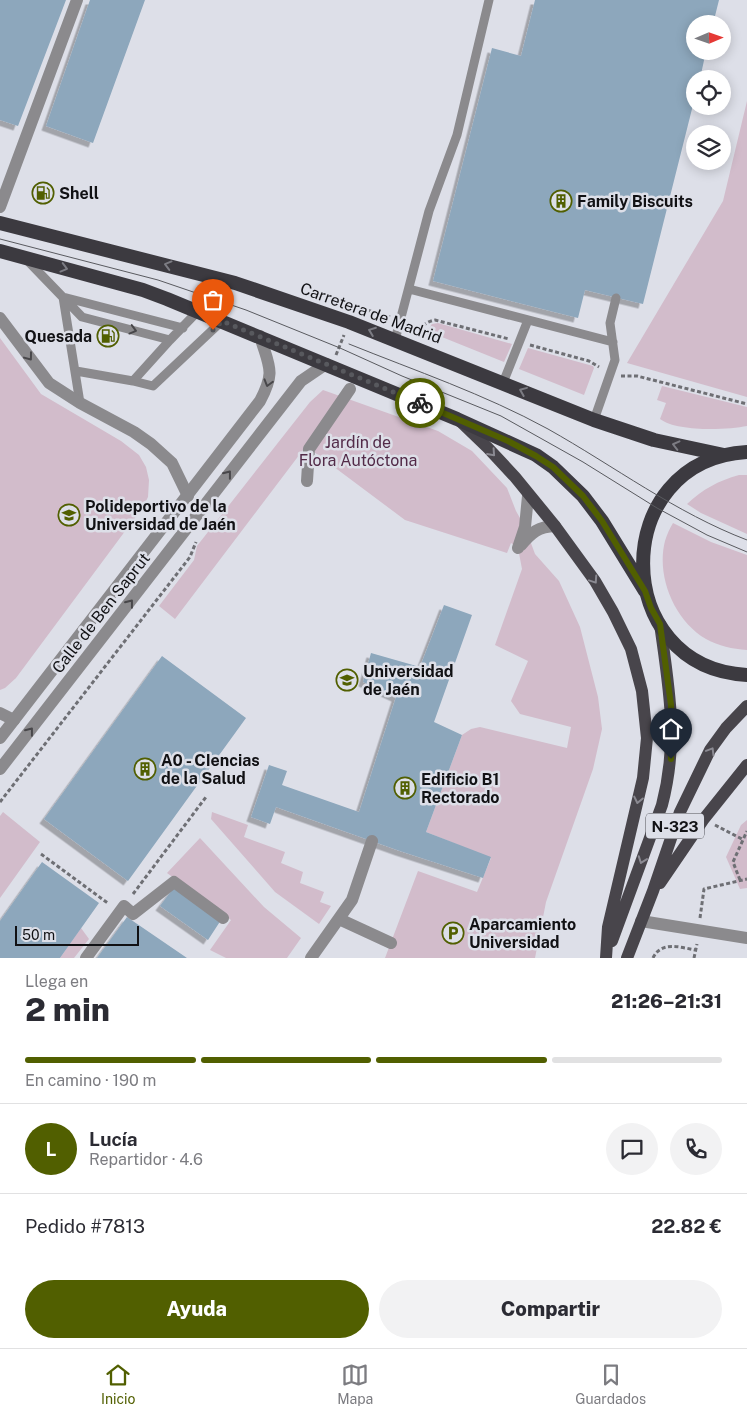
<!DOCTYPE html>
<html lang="es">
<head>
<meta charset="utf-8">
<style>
  :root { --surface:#fff; --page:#f2f2f3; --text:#2b2b33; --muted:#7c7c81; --line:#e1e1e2; --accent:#515f00 }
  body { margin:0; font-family:"Public Sans",sans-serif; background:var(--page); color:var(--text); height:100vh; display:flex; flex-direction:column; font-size:19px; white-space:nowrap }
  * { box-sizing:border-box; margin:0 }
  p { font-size:16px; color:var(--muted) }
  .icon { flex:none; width:28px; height:28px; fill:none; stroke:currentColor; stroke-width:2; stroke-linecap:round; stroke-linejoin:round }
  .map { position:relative; height:958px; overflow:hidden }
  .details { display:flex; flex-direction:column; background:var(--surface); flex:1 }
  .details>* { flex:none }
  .needle { width:32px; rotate:88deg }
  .buttons { position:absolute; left:686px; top:15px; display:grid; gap:10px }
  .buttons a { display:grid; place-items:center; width:45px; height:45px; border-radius:50%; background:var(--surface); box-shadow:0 2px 12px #0003; font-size:25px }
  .scale { position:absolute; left:15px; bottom:12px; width:124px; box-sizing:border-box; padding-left:5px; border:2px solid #111114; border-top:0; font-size:14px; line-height:18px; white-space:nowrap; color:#111114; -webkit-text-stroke:4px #dddfe8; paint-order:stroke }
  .pin { position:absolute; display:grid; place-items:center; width:42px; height:42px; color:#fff; margin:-51px -21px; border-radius:50% 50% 50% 0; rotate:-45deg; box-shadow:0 0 5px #0007 }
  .pin .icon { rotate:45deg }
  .courier { position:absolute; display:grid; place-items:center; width:50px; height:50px; margin:-25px; border:4px solid #515f00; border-radius:50%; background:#fff; color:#222; box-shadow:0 1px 6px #0007 }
  .overview em { font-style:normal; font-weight:800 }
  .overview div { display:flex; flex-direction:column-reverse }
  .overview { display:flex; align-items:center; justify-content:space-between; height:85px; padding:0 25px }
  h1 { font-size:32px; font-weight:800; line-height:38px }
  .bar { display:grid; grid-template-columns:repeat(4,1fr); gap:8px 5px; align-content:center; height:60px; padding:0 25px }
  .bar i { height:6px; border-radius:4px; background:var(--line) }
  .bar .current { background:var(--accent) }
  .bar p { grid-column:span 4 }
  .line { display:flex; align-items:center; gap:12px; padding:0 25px; border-top:1px solid var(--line) }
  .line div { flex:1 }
  .round { display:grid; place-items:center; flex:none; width:52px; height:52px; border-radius:26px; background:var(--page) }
  .action { display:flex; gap:10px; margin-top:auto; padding:10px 25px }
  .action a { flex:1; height:58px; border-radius:30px; background:var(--accent); color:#fff; font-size:20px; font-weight:800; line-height:58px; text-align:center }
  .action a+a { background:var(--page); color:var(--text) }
  .tab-bar { display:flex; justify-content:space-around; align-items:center; height:70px; border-top:1px solid var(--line); background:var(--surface); font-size:14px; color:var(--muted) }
  .tab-bar a { display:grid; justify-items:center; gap:2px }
  .tab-bar .current { color:var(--accent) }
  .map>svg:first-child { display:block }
  .green { fill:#d2bccb }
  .building { fill:#8da7bc; filter:url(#shadow) }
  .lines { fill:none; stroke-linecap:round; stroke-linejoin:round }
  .path { stroke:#6e6f74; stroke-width:3; stroke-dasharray:4 2.5; stroke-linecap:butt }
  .service { stroke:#8b8a8d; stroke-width:9 }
  .pedestrian { stroke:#8b8a8d; stroke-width:12 }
  .minor { stroke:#8b8a8d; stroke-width:12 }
  .tertiary { stroke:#8b8a8d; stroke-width:12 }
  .primary { stroke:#48454b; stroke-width:12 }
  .trunk { stroke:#3c3a40; stroke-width:14 }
  .tram { stroke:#595a5f; stroke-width:1 }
  .oneway { stroke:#7c7c83 }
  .oneway2 { stroke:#48474a }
  .oneway3 { stroke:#8b8a92 }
  .done { stroke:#58595e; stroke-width:5; stroke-dasharray:0 9 }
  .route { stroke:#515f00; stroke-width:6 }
  .labels { text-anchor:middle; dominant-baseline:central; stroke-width:5; stroke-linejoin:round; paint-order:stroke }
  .shield { fill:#dddfe8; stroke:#4e4f54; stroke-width:1 }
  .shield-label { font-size:15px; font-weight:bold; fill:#111114 }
  .poi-label { font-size:16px; font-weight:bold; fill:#111114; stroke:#dddfe8; text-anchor:start }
  .street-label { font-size:16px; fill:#111114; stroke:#dddfe8 }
  .park-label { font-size:16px; fill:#522a48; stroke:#dddfe8 }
</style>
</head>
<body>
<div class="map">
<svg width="747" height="958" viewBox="0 0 747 958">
  <defs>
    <filter id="shadow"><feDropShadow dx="-4.5" dy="4.5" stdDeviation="0" flood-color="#0004"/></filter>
  </defs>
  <rect width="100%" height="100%" fill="#dddfe8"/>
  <path class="green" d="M747 101V397L627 363 723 201Z
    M438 323 512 344 504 362 427 331 432 324Z
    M0 338 41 394 121 441 139 455 146 467 149 480 148 497 143 507 16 678 5 688 0 690Z
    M528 348 593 366 594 368 584 395 519 369Z
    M662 386 747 407V426C727 430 677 432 660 419L666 403 657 400Z
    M323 390 438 431 472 451 507 488 516 511 525 527 535 554 559 581 580 627 598 697 602 729 593 769 546 902 535 958H385L418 871 477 892 491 858 426 832 462 735 471 729 480 727 567 748 571 727 520 714 511 701 528 661 495 645 522 569 518 548 511 543 507 553 405 520 306 446 175 619 159 606 194 560 197 546 310 402Z
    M739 475H747V534L701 513 687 504C703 489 718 481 739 475Z
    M673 523 711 542 747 555V650C732 649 719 646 706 639 674 620 656 576 665 541 667 534 670 528 673 523Z
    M3 812 40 842 0 898V816Z
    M212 812 248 825 244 837 285 852 281 863 303 872 300 883 324 892 320 902 331 906 319 924 275 892 211 819Z
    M747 820V888L740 889 726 857 741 825Z
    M200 838 264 907 301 938 287 958H226L210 950 231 920 167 873Z
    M81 928 89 939 74 958H60Z"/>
  <path class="building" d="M0 0H66L18 126 0 120Z
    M90 0H145L93 143 46 126Z
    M535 0H719L713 24H695V51H706L700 79H695V97L643 304 585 290 578 318 433 281 492 48 521 56Z
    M444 605 472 615 434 722 462 735 426 832 491 857 483 878 400 851 276 807 270 824 251 817 269 765 287 771 282 785 359 812 396 697 363 682 371 653 420 667Z
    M162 656 246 718 128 881 44 819Z
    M42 862 99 903 60 958H0V921Z
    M175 886 221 920 208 940 160 906Z
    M127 917 187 958H97Z"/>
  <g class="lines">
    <path class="path" d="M356 309 360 308 390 317
      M410 325C424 330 423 322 435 320L509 339
      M530 345 589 361 599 367
      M336 355 344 335
      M621 376H637L747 404
      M0 802 190 557 196 542
      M715 825 742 839
      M41 854 109 904
      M740 880 733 862 747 831
      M133 894 206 797
      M700 918 704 889 747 879
      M653 958C661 941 680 947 695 950
      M694 958 697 944"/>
    <path class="service" d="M26 259 82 317 170 340 198 311
      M409 289 613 342
      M395 340 429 211 457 135 489 0
      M76 371 133 381 170 340
      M133 381 153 386 222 321
      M503 383 528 320
      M80 403 63 297 183 328
      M594 420 615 360 610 323 616 298"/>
    <path class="pedestrian" d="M307 481 309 449 350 389
      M339 919 391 943
      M86 958 124 906 133 914 174 882 223 918
      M311 958 352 900 372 841"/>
    <path class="minor" d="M0 207 77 0
      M0 318 49 383 80 403 134 432 151 444 172 463 188 496
      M521 545C532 532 538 527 555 526
      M518 548 525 527 528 496
      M0 713 14 720
      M641 921 747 938"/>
    <path class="tertiary" d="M0 738 260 401C276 371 269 367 260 336
      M0 769 301 381 326 364"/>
    <path class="primary" d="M461 422 488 448 515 477 555 526 595 581 613 612 631 649 642 691 647 738 643 778 608 927 606 958
      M660 883 703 820 747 765
      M612 941 662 805C679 740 669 689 660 624
      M627 958 653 891 680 812 710 750 726 728 747 706"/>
    <path class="trunk" d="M0 223 235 283 349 322 594 420 654 440 724 455
      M0 251 143 290 167 299 457 419 536 455 553 467 583 496 602 521 645 591
      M747 452C608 460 609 668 747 675"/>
    <path class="tram" d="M0 239 158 280 246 310 340 348 402 376 501 416 583 462 657 508 707 535 747 552
      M349 344C416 371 484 394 548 429 614 466 676 513 747 540"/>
  </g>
  <defs><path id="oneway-chevron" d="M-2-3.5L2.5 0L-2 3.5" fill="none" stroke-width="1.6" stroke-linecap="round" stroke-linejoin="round" transform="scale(1.25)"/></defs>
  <g class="oneway">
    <use href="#oneway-chevron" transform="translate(168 265) rotate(-165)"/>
    <use href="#oneway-chevron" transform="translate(64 268) rotate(15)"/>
    <use href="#oneway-chevron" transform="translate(372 331) rotate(-159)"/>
    <use href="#oneway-chevron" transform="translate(523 391) rotate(-158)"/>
    <use href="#oneway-chevron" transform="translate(676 445) rotate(-166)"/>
  </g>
  <g class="oneway2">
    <use href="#oneway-chevron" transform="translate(133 330) rotate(15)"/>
    <use href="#oneway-chevron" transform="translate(29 357) rotate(53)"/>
    <use href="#oneway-chevron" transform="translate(268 383) rotate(106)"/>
    <use href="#oneway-chevron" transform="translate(228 474) rotate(-52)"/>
    <use href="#oneway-chevron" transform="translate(130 603) rotate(-52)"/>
    <use href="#oneway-chevron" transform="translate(30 731) rotate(-52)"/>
  </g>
  <g class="oneway3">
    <use href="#oneway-chevron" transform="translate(492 453) rotate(48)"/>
    <use href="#oneway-chevron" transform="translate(594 580) rotate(56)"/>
    <use href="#oneway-chevron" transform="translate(711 751) rotate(-59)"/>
    <use href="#oneway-chevron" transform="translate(638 800) rotate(102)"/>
    <use href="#oneway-chevron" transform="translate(642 860) rotate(110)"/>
  </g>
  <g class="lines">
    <path class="done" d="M213 330 222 321 420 403"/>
    <path class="route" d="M420 403 508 441 536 456 553 467 583 496 602 521 645 591 651 608 660 624 671 705V759"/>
  </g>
  <defs>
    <g id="fuel-ring" transform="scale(1.125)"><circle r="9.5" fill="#dddfe8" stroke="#515f00" stroke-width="1.5"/><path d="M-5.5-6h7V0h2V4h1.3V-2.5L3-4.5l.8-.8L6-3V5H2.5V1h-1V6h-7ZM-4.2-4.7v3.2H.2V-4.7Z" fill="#515f00"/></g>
    <g id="building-ring" transform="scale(1.125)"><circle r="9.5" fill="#dddfe8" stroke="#515f00" stroke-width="1.5"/><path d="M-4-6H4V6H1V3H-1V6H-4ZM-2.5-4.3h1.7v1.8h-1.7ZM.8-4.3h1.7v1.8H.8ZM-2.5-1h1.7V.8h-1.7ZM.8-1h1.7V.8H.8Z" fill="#515f00"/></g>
    <g id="university-ring" transform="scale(1.125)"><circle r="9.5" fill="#dddfe8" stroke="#515f00" stroke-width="1.5"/><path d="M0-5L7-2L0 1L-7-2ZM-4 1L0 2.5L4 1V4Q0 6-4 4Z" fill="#515f00"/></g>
    <g id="parking-ring" transform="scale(1.125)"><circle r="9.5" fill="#dddfe8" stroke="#515f00" stroke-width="1.5"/><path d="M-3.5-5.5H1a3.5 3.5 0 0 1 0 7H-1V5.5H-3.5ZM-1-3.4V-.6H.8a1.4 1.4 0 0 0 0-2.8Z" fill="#515f00"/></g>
  </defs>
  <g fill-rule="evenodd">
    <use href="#fuel-ring" x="43" y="193"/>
    <use href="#building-ring" x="561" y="201"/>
    <use href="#fuel-ring" x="108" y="336"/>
    <use href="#university-ring" x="69" y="515"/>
    <use href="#university-ring" x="347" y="680"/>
    <use href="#building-ring" x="145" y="769"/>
    <use href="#building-ring" x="405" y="788"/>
    <use href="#parking-ring" x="453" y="933"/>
  </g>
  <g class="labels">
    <rect class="shield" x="646" y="813.5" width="58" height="25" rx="4"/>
    <g class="shield-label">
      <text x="675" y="826">N-323</text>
    </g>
    <g class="poi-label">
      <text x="59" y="193">Shell</text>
      <text x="577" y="201">Family Biscuits</text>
      <text x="92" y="336" text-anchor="end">Quesada</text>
      <text x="85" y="506">Polideportivo de la<tspan x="85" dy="18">Universidad de Jaén</tspan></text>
      <text x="363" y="671">Universidad<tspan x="363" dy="18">de Jaén</tspan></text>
      <text x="161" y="760">A0 - CIencias<tspan x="161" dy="18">de la Salud</tspan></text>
      <text x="421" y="779">Edificio B1<tspan x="421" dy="18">Rectorado</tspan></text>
      <text x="469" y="924">Aparcamiento<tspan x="469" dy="18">Universidad</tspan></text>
    </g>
    <g class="street-label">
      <text transform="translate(371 313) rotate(20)">Carretera de Madrid</text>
      <text transform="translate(101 613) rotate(-52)">Calle de Ben Saprut</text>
    </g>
    <g class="park-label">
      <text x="358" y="442">Jardín de<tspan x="358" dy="18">Flora Autóctona</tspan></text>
    </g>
  </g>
</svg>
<div class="buttons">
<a><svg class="needle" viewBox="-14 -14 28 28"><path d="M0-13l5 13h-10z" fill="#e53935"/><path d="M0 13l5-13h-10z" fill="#7c7c81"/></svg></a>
<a><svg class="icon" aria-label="locate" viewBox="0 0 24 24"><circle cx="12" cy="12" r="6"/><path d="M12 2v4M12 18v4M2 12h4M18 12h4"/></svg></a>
<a><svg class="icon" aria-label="layers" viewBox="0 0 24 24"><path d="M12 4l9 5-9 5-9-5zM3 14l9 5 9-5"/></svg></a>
</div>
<div class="scale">50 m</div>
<div class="pin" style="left:213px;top:330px;background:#ea580c"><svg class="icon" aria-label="bag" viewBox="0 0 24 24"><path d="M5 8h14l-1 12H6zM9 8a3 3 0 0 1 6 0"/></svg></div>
<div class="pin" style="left:671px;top:759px;background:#1f2937"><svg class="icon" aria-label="home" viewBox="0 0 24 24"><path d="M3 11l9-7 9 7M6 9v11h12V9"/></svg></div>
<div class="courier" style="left:420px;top:403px"><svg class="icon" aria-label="bike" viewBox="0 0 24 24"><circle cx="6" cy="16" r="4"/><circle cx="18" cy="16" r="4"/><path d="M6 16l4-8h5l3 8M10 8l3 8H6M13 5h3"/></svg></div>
</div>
<section class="details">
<div class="overview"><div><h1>2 min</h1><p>Llega en</p></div><em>21:26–21:31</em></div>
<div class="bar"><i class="current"></i><i class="current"></i><i class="current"></i><i></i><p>En camino · 190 m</p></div>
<div class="line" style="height:90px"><b class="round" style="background:var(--accent);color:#fff">L</b><div><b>Lucía</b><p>Repartidor · 4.6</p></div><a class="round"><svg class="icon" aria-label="chat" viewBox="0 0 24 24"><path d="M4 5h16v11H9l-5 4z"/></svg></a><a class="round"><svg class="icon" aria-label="phone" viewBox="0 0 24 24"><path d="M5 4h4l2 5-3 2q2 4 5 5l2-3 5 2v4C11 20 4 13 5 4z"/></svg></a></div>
<div class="line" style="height:65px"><div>Pedido #7813</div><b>22.82 €</b></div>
<div class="action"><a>Ayuda</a><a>Compartir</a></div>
</section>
<nav class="tab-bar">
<a class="current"><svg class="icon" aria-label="home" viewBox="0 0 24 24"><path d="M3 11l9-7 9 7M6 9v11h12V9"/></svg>Inicio</a>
<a><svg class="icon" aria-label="map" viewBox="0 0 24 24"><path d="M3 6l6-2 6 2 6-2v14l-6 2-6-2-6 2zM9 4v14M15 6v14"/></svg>Mapa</a>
<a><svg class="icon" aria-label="saved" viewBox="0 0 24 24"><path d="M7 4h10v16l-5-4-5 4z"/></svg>Guardados</a>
</nav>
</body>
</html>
